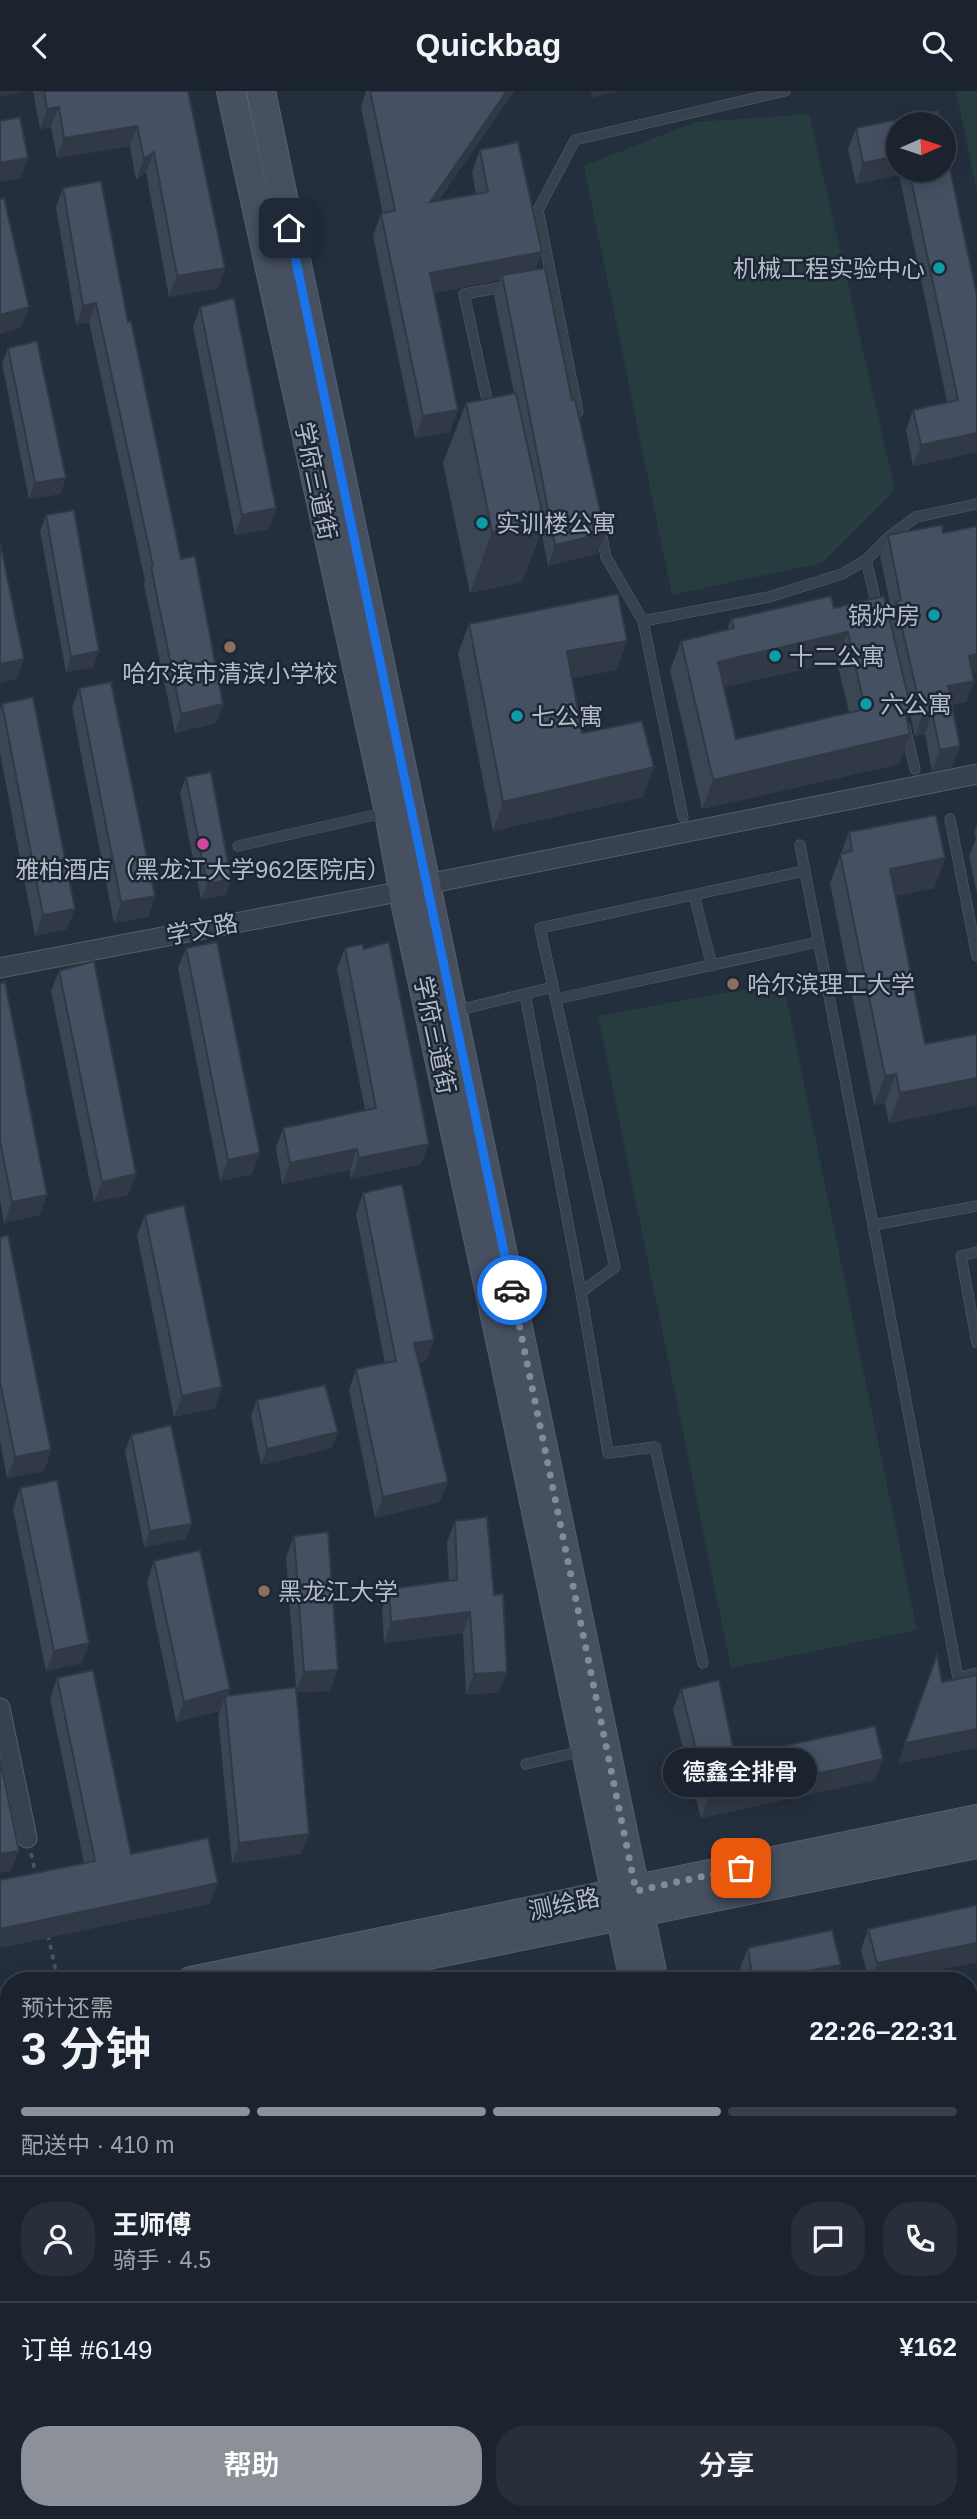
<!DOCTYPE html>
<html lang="zh">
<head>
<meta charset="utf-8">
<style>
  :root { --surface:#1b232e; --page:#282f3a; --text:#f1f3f6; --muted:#a0a4aa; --line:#39404a; --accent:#8c9099 }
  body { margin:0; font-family:Helvetica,"Noto Sans SC",sans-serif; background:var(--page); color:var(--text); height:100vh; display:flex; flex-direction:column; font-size:26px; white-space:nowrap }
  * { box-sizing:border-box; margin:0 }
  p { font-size:23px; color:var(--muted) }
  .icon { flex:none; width:38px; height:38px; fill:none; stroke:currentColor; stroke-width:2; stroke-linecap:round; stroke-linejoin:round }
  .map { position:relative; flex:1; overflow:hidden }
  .side { position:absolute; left:0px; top:1881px; width:978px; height:548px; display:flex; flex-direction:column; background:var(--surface); border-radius:28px 28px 0 0; box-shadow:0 4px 18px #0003,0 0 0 2px var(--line) }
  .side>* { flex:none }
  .needle { width:46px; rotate:87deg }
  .buttons { position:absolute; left:886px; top:21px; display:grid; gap:14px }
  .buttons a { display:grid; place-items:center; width:70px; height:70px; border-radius:50%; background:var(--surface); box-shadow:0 4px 18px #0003,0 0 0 2px var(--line); font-size:35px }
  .pin { position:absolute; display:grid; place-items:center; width:60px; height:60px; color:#fff; margin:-30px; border-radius:14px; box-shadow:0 4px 10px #0006 }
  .courier { position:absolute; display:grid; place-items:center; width:70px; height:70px; margin:-35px; border:5px solid #1a73e8; border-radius:50%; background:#fff; color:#222; box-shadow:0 2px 9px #0007 }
  .bubble { position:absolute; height:49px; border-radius:24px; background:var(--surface); box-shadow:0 4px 18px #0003,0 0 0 2px var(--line); font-size:23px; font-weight:600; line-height:49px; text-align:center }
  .head em { font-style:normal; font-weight:600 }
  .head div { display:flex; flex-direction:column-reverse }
  .head { display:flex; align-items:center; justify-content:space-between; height:119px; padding:0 21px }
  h1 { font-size:46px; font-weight:600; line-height:52px }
  .bar { display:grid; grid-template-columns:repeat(4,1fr); gap:10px 7px; align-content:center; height:84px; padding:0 21px }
  .bar i { height:9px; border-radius:5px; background:var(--line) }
  .bar .selected { background:var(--accent) }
  .bar p { grid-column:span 4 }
  .line { display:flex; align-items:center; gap:18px; padding:0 21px; border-top:2px solid var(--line) }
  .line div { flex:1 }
  .round { display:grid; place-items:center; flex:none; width:74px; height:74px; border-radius:28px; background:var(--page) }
  .button { display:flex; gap:14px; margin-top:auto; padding:14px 21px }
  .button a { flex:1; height:80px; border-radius:28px; background:var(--accent); color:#fff; font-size:28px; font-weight:600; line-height:80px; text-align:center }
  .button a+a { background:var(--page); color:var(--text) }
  header { display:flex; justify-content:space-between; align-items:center; height:91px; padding:0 21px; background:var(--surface); font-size:32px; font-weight:600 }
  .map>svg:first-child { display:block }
  .green { fill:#263c3f }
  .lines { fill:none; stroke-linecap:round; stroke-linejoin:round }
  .service-casing { stroke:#565f6c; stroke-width:11 }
  .minor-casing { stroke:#565f6c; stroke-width:21 }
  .secondary-casing { stroke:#565f6c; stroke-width:30 }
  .path { stroke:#44595c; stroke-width:3.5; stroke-dasharray:5 5; stroke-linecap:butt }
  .service { stroke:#38414e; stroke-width:10 }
  .minor { stroke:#38414e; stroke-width:19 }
  .secondary { stroke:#465061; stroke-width:28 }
  .wall { fill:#3b4654; fill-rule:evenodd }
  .shaded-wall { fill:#303945 }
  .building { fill:#455162; stroke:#303945; stroke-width:2; fill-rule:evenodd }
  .done { stroke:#828b98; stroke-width:7; stroke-dasharray:0 12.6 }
  .route { stroke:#1a73e8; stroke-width:9 }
  .culture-dot { fill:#0f9aa8; stroke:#1d2633; stroke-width:2.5 }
  .education-dot { fill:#8d6e63; stroke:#1d2633; stroke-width:2.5 }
  .hotel-dot { fill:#d1479c; stroke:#1d2633; stroke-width:2.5 }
  .labels { text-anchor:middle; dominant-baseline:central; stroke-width:5; stroke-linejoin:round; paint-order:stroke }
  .poi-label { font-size:24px; fill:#b4bcc9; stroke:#1d2633; text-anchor:start }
  .street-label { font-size:24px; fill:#b4bcc9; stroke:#1d2633 }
</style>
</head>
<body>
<header><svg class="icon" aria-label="back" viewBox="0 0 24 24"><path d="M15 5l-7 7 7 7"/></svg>Quickbag<svg class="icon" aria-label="search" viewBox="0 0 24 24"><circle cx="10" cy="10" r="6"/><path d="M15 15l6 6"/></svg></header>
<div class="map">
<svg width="977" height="2428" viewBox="0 0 977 2428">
  <rect width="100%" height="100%" fill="#242f3e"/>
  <path class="green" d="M956 0H977V101Z
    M809 23 895 399 822 472 672 504 584 75 695 31Z
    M783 891 917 1539 731 1577 598 925Z"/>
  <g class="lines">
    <g class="service-casing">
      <path id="service" d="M489 318 464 203 510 195
        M578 321 538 119 575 49 785 0
        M600 436 606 466 643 530
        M866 469 878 519
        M905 636 915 678
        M683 726 643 530 769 506 842 483 866 469 890 445 916 426 977 413
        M950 728 977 865
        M800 754 873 1134
        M238 755 388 721
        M694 804 712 875
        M525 903 581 1201
        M556 908 818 851
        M455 920 553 896
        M977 1115 873 1134 958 1587 977 1582
        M977 1161 961 1165 977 1252
        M703 1572 655 1356 608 1362 581 1201 615 1176 540 837 804 780
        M526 1673 582 1660"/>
    </g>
    <g class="minor-casing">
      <path id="minor" d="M427 793 977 683
        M0 877 403 800
        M0 1617 27 1747"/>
    </g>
    <g class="secondary-casing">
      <path id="secondary" d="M231 0 389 721 406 815 505 1271 634 1890
        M261 0 654 1890
        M191 1890 977 1728
        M299 1890 977 1753
        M0 1930 9 1928
        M0 1952 9 1950
        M745 2420 747 2428"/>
    </g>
    <path class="path" d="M31 1762 36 1786
      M48 1844 58 1890"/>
    <use href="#service" class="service"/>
    <use href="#minor" class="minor"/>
    <use href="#secondary" class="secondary"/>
  </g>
  <path class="wall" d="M33 0H188L225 177 218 197 169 206 146 81 136 89 130 55 57 67 51 36 40 38Z
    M366 0H514L438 110 476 103 472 81 480 59 535 178 597 463 548 475 541 440 522 491 470 502 443 372 466 312 514 302 494 205 500 189 434 202 450 341 415 347 373 145 381 123H383L361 16Z
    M898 33V79H943L977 361 913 375 906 339 913 319 947 311 899 84 856 93 848 58 856 37Z
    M63 97 128 231 181 468 223 613 216 632 175 642 144 494 145 490 89 231 76 234 56 116Z
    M200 216 276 417 269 438 235 444 193 236Z
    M8 257 66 387 60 403 29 408 2 272Z
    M46 424 99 560 93 576 66 581 40 440Z
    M977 435V582L972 583 974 590 966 611 951 614 952 676 932 680 925 643 915 645 910 622 907 629 910 643 899 673 702 718 670 579 681 550 727 539 731 528 834 517 890 527 892 522 880 465 888 444 943 442ZM837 571 849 621 736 648 724 596Z
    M469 533 627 550 616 579 572 587 582 642 643 706 493 740 458 562Z
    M79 597 155 805 148 826 114 832 72 617Z
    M2 613 67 838 35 845 0 662V618Z
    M186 686 231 788 226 804 201 808 180 702Z
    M977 734V803L969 765 976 748 974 741Z
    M849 741 945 767 934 797 895 805 925 953 977 943V1014L889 1032 885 1012 874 1014 830 792Z
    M186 857 252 1083 220 1090 178 877Z
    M345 857 421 1073 351 1088 350 1079 282 1093 276 1057 283 1037 365 1019 337 878Z
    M59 880 136 1083 128 1104 94 1111 51 900Z
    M0 893 40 1124 4 1132 0 1109Z
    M363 1102 427 1269 419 1271 440 1411 375 1427 349 1299 356 1278 385 1273 356 1123Z
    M145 1124 215 1317 174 1326 137 1144Z
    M0 1146 51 1359 44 1380 7 1387 0 1350Z
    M257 1309 332 1357 261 1374 251 1325Z
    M131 1344 186 1448 144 1456 125 1360Z
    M20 1397 82 1572 46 1580 13 1418Z
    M455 1430 499 1601 466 1604 463 1542 384 1552 382 1518 389 1498 449 1490 447 1451Z
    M294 1445 330 1600 297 1601 309 1743 301 1763 232 1772 218 1625 220 1620 176 1631 147 1491 154 1470 230 1598 228 1604 296 1596 286 1466Z
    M57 1587 131 1763 210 1813 84 1772 50 1608Z
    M681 1598 735 1666 875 1689 701 1727 673 1618Z
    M977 1814V1871L884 1890H869L861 1859 868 1838Z
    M748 1857 841 1874 835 1890H742L740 1877Z
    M9 2061V2181L2 2176 0 2177V2062Z
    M977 2201V2428H954L952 2420H970L975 2385 970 2359V2202Z
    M101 2420H142L143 2428H102Z
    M866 2420H910L912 2428H868Z"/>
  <path class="shaded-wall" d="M0 0H28L0 6Z
    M507 0H514L422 134 430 111Z
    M592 0H621L590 7Z
    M59 16 51 36 40 38 47 18Z
    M137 35 130 55 57 67 64 47Z
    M154 61 146 81 136 89 144 68Z
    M898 65V79H900L899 84 856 93 863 72Z
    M28 67 21 87 0 91V72Z
    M542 161 534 183 502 184 500 189 422 204 430 182Z
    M225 177 218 197 169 206 177 185Z
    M96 212 89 231 76 234 83 215Z
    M29 216 21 237 0 243V224Z
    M458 319 450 341 415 347 423 325Z
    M977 342V361L913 375 921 354Z
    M66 387 60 403 29 408 35 392Z
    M276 417 269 438 235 444 242 424Z
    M544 430 522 491 470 502 492 441Z
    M605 442 597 463 548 475 555 454Z
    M848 541 837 571 707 600 718 571Z
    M627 550 616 579 556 590 567 560Z
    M99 560 93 576 66 581 71 566Z
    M977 563V582L961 585 969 565Z
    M24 568 17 588 0 592V573Z
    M974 590 966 611 940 616 948 595Z
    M223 613 216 632 175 642 181 623Z
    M911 618 901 645 910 643 899 673 702 718 713 689 905 620Z
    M932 622 925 643 915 645 922 624Z
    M960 655 952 676 932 680 940 659Z
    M654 676 643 706 493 740 503 711Z
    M945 767 934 797 879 808 890 778Z
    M231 788 226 804 201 808 207 793Z
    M155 805 148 826 114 832 121 811Z
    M75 818 67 838 35 845 43 824Z
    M896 983 885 1012 874 1014 885 985Z
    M977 987V1014L889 1032 900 1002Z
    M429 1053 421 1073 351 1088 359 1067Z
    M357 1058 350 1079 282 1093 290 1072Z
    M260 1062 252 1083 220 1090 228 1069Z
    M136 1083 128 1104 94 1111 102 1091Z
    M47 1104 40 1124 4 1132 12 1111Z
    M434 1249 427 1269 407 1273 414 1252Z
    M222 1296 215 1317 174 1326 182 1305Z
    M338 1341 332 1357 261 1374 267 1358Z
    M51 1359 44 1380 7 1387 15 1366Z
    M448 1391 440 1411 375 1427 383 1406Z
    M192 1433 186 1448 144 1456 150 1440Z
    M470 1521 463 1542 384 1552 391 1531Z
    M89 1552 82 1572 46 1580 54 1560Z
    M338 1579 330 1600 296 1601 304 1581Z
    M507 1581 499 1601 466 1604 474 1583Z
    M230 1598 226 1610 225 1605 220 1620 176 1631 184 1611Z
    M977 1638V1657L898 1673 905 1652Z
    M883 1668 875 1689 701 1727 708 1707Z
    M309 1743 301 1763 232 1772 239 1752Z
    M19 1760 11 1780 0 1782V1763Z
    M218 1792 210 1813 0 1857V1838Z
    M977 1852V1871L884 1890H871L877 1872Z
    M841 1874 835 1890H779L781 1885Z
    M9 2156 2 2176 0 2177V2158Z
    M977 2424V2428H967V2426Z"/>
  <path class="building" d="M44 0H188L225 177 177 185 154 61 144 68 137 35 64 47 59 16 47 18Z
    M370 0H507L430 111 488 101 480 59 518 51 542 161 430 182 458 319 423 325 381 123 395 119Z
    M938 20 941 33H898V65L863 72 856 37Z
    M20 26 28 67 0 72V30Z
    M943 45 977 205V342L921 354 913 319 958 309 909 79H943Z
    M101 90 128 231 131 230 181 468 195 465 223 613 181 623 151 476 153 475 96 212 83 215 63 97Z
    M4 107 29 216 0 224V108Z
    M545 177 572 309 575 308 605 442 555 454 502 184Z
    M234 207 276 417 242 424 200 216Z
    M37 250 66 387 35 392 8 257Z
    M516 302 544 430 492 441 466 312Z
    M74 419 99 560 71 566 46 424Z
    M942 434 943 442 977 435V563L969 565 974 590 948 595 960 655 940 659 932 622 922 624 896 511 901 509 888 444Z
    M0 451 24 568 0 573Z
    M618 503 627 550 567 560 582 642 642 630 654 676 503 711 469 533Z
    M831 505 834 517 884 505 911 618 905 620 910 643 713 689 681 550 734 537 731 528ZM848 541 865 618 736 648 718 571Z
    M111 591 155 805 121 811 79 597Z
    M33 606 75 818 43 824 2 613Z
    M211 681 231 788 207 793 186 686Z
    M936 724 945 767 890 778 925 953 977 943V987L900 1002 896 983 885 985 840 763 852 760 849 741Z
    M217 851 260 1062 228 1069 186 857Z
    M389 851 429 1053 359 1067 357 1058 290 1072 283 1037 376 1017 345 857 362 853 364 858Z
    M94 870 136 1083 102 1091 59 880Z
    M5 891 47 1104 12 1111 0 1050V893Z
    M402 1093 434 1249 414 1252 448 1391 383 1406 356 1278 396 1270 363 1102Z
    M184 1114 222 1296 182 1305 145 1124Z
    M8 1144 51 1359 15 1366 0 1291V1146Z
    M325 1294 338 1341 267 1358 257 1309Z
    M171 1334 192 1433 150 1440 131 1344Z
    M57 1389 89 1552 54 1560 20 1397Z
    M487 1426 494 1504 503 1503 507 1581 474 1583 470 1521 391 1531 389 1498 457 1489 455 1430Z
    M328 1441 338 1579 304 1581 294 1445Z
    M200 1459 230 1598 184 1611 154 1470Z
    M937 1564 942 1591 977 1584V1638L905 1652Z
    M93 1579 131 1763 208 1747 218 1792 0 1838V1789L95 1770 57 1587Z
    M719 1589 735 1666 875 1635 883 1668 708 1707 681 1598Z
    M296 1596 309 1743 239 1752 225 1605Z
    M0 1668 19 1760 0 1763Z
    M977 1814V1852L877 1872 868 1838Z
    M832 1839 841 1874 781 1885 782 1890H753L748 1857Z
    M9 2061V2156L0 2158V2115L4 2114 0 2088V2062Z
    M977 2201V2339L970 2303V2202Z
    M0 2344 9 2388V2420H15L17 2428H0Z
    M977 2385V2424L967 2426 965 2420H970V2387Z
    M109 2420H142L143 2428H111Z
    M879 2420H910L912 2428H881Z
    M581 2424 582 2428H557Z"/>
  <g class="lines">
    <path class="done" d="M512 1199 636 1800 741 1777"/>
    <path class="route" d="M289 137 512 1199"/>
  </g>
  <g class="culture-dot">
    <circle cx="939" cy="177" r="7"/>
    <circle cx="482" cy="432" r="7"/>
    <circle cx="934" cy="524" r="7"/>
    <circle cx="775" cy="565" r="7"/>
    <circle cx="866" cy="613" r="7"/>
    <circle cx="517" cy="625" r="7"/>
  </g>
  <g class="education-dot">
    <circle cx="230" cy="556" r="7"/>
    <circle cx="733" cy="893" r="7"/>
    <circle cx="264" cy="1500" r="7"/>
  </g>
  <circle class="hotel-dot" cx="203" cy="753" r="7"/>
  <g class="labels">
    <g class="poi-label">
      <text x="925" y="177" text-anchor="end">机械工程实验中心</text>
      <text x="496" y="432">实训楼公寓</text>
      <text x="920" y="524" text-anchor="end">锅炉房</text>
      <text x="789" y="565">十二公寓</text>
      <text x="230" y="582" text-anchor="middle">哈尔滨市清滨小学校</text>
      <text x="880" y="613">六公寓</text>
      <text x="531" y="625">七公寓</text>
      <text x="203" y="778" text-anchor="middle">雅柏酒店（黑龙江大学962医院店）</text>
      <text x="747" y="893">哈尔滨理工大学</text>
      <text x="278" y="1500">黑龙江大学</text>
    </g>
    <g class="street-label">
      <text transform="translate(316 390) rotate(78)">学府三道街</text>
      <text transform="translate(202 838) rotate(-11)">学文路</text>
      <text transform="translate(435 944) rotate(78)">学府三道街</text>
      <text transform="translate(564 1813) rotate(-12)">测绘路</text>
    </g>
  </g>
</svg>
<div class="buttons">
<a><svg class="needle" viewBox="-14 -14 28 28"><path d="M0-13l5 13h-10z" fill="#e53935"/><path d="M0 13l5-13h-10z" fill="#a0a4aa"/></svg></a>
</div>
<div class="pin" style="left:741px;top:1777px;background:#ea580c"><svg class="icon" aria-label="bag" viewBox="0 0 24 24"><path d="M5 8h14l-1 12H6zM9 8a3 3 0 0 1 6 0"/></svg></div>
<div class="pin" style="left:289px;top:137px;background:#1f2937"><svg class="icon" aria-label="home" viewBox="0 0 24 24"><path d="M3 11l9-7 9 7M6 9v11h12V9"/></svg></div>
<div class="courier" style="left:512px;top:1199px"><svg class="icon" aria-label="car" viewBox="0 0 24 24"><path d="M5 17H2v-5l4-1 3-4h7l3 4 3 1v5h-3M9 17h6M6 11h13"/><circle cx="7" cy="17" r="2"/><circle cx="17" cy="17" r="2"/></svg></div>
<div class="bubble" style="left:663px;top:1657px;width:154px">德鑫全排骨</div>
<section class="side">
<div class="head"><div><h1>3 分钟</h1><p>预计还需</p></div><em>22:26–22:31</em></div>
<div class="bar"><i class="selected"></i><i class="selected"></i><i class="selected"></i><i></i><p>配送中 · 410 m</p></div>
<div class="line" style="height:126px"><a class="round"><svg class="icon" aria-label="person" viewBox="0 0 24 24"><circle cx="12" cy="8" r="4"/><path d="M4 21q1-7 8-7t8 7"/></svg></a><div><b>王师傅</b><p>骑手 · 4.5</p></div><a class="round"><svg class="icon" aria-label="chat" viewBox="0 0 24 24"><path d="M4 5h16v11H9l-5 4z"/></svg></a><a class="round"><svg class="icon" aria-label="phone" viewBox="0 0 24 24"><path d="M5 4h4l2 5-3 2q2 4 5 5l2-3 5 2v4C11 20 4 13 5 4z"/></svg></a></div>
<div class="line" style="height:91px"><div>订单 #6149</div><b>¥162</b></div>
<div class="button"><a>帮助</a><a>分享</a></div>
</section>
</div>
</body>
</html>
